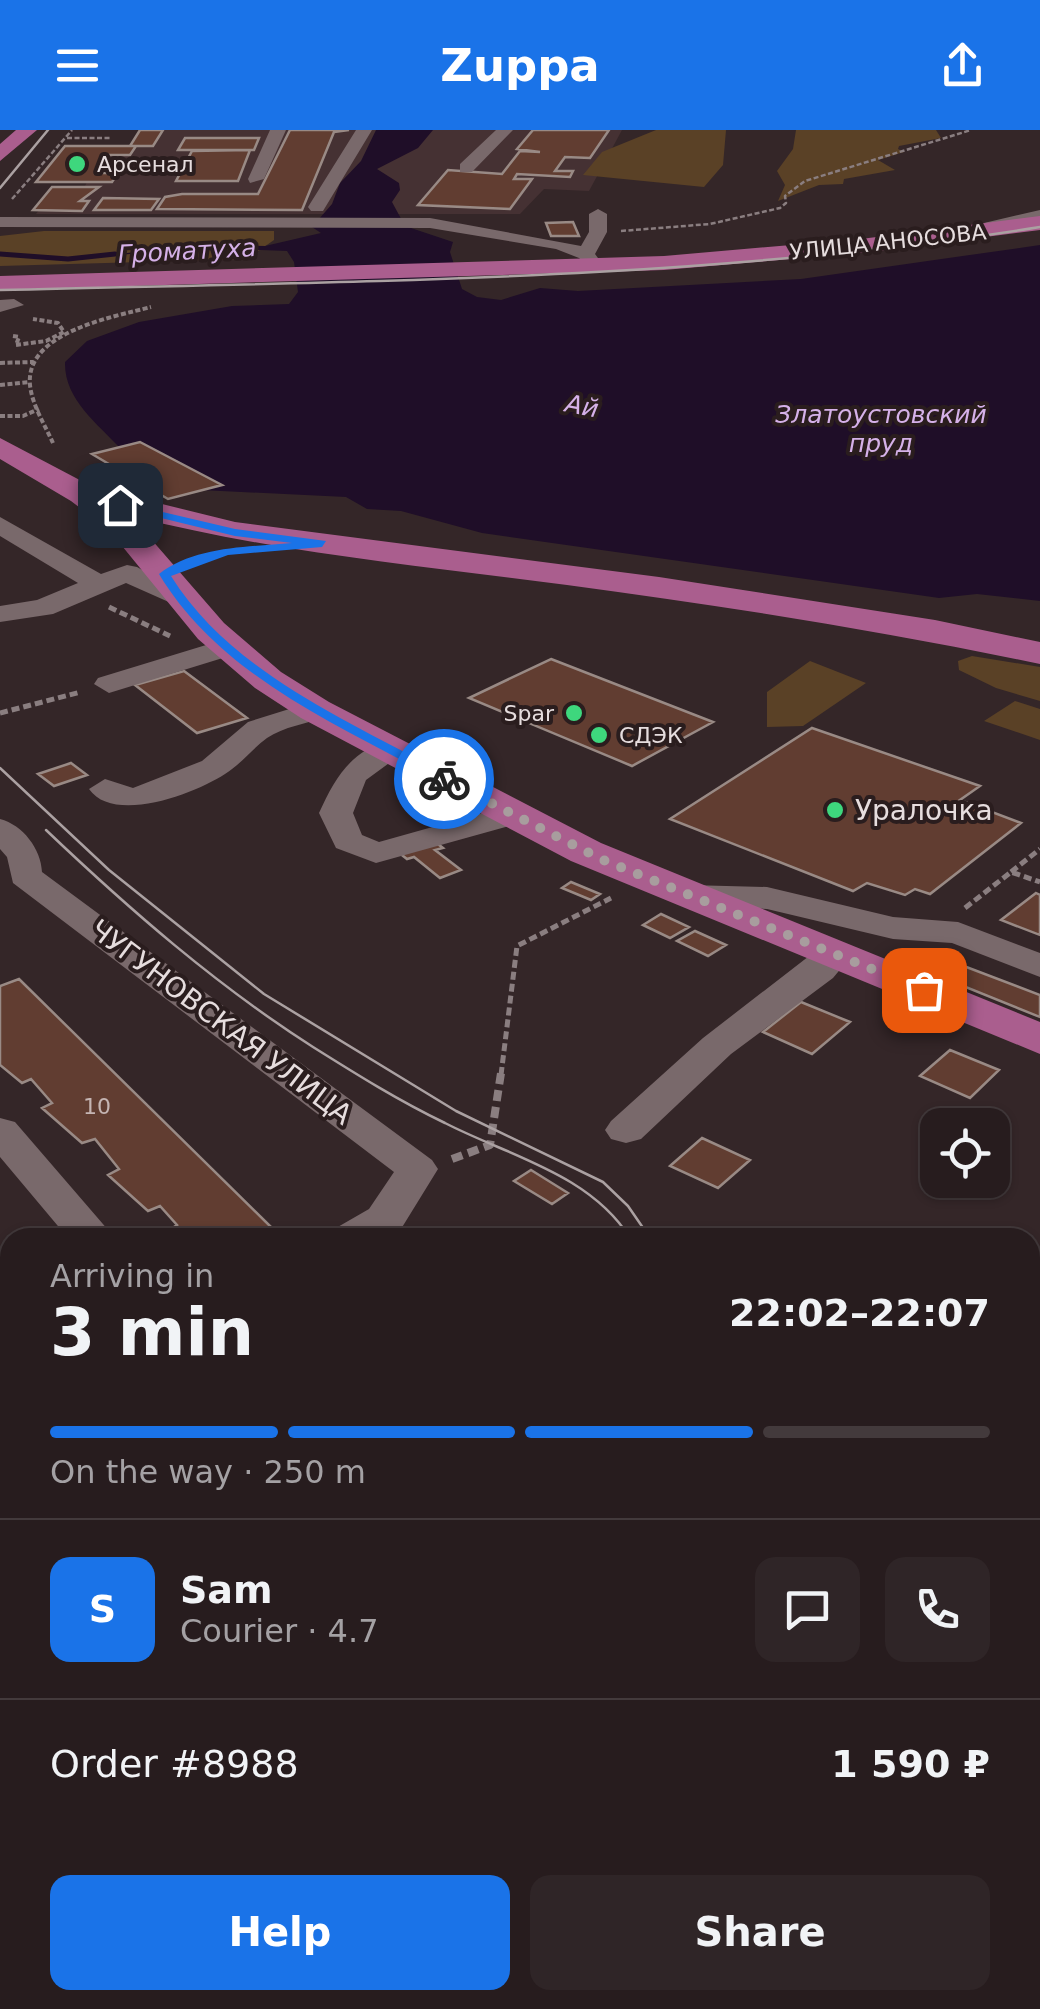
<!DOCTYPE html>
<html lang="en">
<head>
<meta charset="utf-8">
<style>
  :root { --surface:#271c1e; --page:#2f2527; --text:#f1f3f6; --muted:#a4a1a4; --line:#433a3c; --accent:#1a73e8 }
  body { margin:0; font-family:"DejaVu Sans",sans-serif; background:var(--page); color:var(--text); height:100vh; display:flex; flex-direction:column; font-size:38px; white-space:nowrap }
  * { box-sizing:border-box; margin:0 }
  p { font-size:32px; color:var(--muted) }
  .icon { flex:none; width:55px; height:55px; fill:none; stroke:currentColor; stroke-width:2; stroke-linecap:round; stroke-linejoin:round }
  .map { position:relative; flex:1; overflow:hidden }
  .drawer { position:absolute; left:0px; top:1098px; width:1040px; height:782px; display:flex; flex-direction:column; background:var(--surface); border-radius:30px 30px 0 0; box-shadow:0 2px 8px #0004,0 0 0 2px var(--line) }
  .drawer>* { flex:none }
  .buttons { position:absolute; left:920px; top:978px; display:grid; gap:20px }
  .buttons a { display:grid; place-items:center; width:90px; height:90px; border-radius:20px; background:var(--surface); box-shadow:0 2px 8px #0004,0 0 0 2px var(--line); font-size:50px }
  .pin { position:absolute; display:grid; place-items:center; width:85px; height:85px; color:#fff; margin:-42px; border-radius:20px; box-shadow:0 5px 15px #0006 }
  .courier { position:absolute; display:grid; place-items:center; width:100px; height:100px; margin:-50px; border:8px solid #1a73e8; border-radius:50%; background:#fff; color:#222; box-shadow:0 2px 12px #0007 }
  .headline em { font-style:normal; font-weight:600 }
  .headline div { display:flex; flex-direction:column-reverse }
  .headline { display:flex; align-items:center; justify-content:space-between; height:170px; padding:0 50px }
  h1 { font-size:65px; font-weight:600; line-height:75px }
  .bar { display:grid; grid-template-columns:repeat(4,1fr); gap:15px 10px; align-content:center; height:120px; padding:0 50px }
  .bar i { height:12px; border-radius:8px; background:var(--line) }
  .bar .active { background:var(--accent) }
  .bar p { grid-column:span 4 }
  .line { display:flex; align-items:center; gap:25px; padding:0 50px; border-top:2px solid var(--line) }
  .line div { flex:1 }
  .round { display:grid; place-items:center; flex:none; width:105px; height:105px; border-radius:20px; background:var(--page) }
  .cta { display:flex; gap:20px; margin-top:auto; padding:20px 50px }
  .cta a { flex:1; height:115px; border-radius:20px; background:var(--accent); color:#fff; font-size:40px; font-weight:600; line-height:115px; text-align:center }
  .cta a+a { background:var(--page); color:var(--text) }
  header { display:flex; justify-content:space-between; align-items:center; height:130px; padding:0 50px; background:var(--accent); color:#fff; font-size:45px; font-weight:600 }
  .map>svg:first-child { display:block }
  .built { fill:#453133 }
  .green { fill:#5a4126 }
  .water { fill:#1f0e28 }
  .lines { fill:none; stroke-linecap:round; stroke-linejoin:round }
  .stream { stroke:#1f0e28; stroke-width:5 }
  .building { fill:#613d31; stroke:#998a85; stroke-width:2.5 }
  .path-far3 { stroke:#8a7e80; stroke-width:2.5; stroke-dasharray:5 2.5; stroke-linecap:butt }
  .path-far2 { stroke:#8a7e80; stroke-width:4; stroke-dasharray:5 2.5; stroke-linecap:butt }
  .path-far1 { stroke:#8a7e80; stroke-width:5; stroke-dasharray:8 4; stroke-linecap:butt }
  .path { stroke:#8a7e80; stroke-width:8; stroke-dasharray:11 6; stroke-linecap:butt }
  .minor { fill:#79696b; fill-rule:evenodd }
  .major { fill:#aa5e8e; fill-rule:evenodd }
  .tram-far1 { stroke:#aba1a2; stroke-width:2.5 }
  .tram { stroke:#aba1a2; stroke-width:4 }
  .route { fill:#1a73e8 }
  .done { stroke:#a89d9e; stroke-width:10; stroke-dasharray:0 18 }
  .poi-dot { fill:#3ed77d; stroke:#2a1d1e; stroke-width:4 }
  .labels { text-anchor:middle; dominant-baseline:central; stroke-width:8; stroke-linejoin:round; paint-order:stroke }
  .far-poi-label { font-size:22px; fill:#e6ddde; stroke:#2a1d1e; text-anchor:start }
  .far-street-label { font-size:22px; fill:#e6ddde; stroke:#2a1d1e }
  .number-label { font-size:22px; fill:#c5b5b3 }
  .far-water-label { font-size:25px; font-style:italic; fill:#d5b1e8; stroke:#2a1d1e }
  .poi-label { font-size:28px; fill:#e6ddde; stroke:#2a1d1e; text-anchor:start }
  .street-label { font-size:28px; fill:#e6ddde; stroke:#2a1d1e }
</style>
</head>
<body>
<header><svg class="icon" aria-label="menu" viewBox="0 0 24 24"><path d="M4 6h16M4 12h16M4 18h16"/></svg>Zuppa<svg class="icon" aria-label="share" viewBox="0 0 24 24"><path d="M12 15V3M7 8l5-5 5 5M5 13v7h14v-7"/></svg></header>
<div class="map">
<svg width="1040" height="1879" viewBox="0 0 1040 1879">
  <rect width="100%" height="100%" fill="#342628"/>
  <path class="built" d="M78 0H622L589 61 544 59 520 84H36L56 57 84 58 87 52H36L63 16H134L143 0Z"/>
  <path class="green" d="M656 0H726L723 35 704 57 583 45 602 22Z
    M796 0H936L941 8 899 16 898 19 904 22 878 30 895 40 844 49 843 54 819 55 778 71 785 55 777 41 793 19Z
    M44 101H274V110L247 129 0 136V106Z
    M972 526 1040 537V571L996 558 959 540 958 531Z
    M810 531 866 553 803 596 767 597V562Z
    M1015 571 1040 579V610L984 591Z"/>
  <path class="water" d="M376 0H433L418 18 377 39 399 53 400 60 392 72 405 96 453 112 450 122 462 159 477 167 501 170 540 158 578 161 801 149 1040 115V471L977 464 939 468 482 403 401 381 367 379 346 367 201 360 220 354 140 312 120 318C97 293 64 269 65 232L87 211 139 192 232 176 289 174 298 162 294 132 287 121 213 118 103 126 192 115 265 116 321 103 312 97 332 74 340 53 361 31Z"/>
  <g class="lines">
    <path class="stream" d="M0 124 68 129 115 124"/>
  </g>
  <path class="building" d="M140 0H163L153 16H130Z
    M290 0H349L334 2 302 80 157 79 165 67 182 64H258Z
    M533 0H609L590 28 565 27 555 41H573L570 47 517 44 514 49H532L510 79 418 75 448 40 502 44 520 21 540 22 517 19Z
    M185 8H259L254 20H178Z
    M65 16H136L130 25H109L96 43H118L112 52H36Z
    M250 20 238 51H176L192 21Z
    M52 57H99L80 71H89L82 81 33 80Z
    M103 68 159 69 151 80H94Z
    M573 92 579 106H551L546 93Z
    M140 312 222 355 168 369 92 324Z
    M551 529 713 592 632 636 469 568Z
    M184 541 247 588 197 603 135 555Z
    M812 598 980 656 960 670 1021 693 930 764 915 759 905 765 867 753 853 761 670 689Z
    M71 633 87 645 54 656 38 644Z
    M429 707 443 718 435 720 461 740 440 748 414 727 407 729 393 718Z
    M571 752 600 764 591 770 562 758Z
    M1036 763 1040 765V805L1001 790Z
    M661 784 689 797 670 808 643 795Z
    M695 801 726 815 708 826 677 811Z
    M940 827 1040 865V887L921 839Z
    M19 849 273 1099 254 1108H168L163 1104 177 1095 160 1076 148 1081 108 1045 119 1039 95 1009 82 1013 42 978 52 973 31 949 22 953 0 935V856Z
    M801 872 850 892 812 924 763 902Z
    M950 920 999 940 970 968 920 946Z
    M702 1008 750 1030 718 1058 670 1036Z
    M531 1040 568 1063 552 1074 514 1051Z
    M1030 1377 1040 1383V1440L1030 1434Z
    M10 1424V1485L0 1470V1429Z
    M232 1870H350L357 1879H238Z
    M581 1870H669L657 1879H589Z"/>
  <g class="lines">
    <path class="path-far3" d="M67 8H111
      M12 69 72 0
      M621 101 710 94 780 78 786 73 785 66 805 51 971 0"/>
    <path class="path-far2" d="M13 206 19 207 16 215
      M16 215 46 211 64 202 58 193 33 189
      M0 233 33 232
      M0 255 29 252
      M0 286H23L39 279
      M53 313C45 295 32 275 30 255 25 202 113 187 151 177"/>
    <path class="path-far1" d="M109 477 170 506
      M0 583 81 562
      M1011 742 1040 719
      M965 778 1011 742 1040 752
      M501 945 517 816 611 768"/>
    <path class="path" d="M452 1029 490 1015 501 943"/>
    <path class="minor" d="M270 0H286L264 49 250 53 248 49Z
      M356 0H372L323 81H311L308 77Z
      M496 0H513L472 42H460V34Z
      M598 79 607 84V102L595 124 604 136 594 142 579 128 556 119 430 98 0 97V87L430 88 581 116 589 102V84Z
      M1040 80V90L976 102 967 97Z
      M0 170 14 169 24 175 0 182Z
      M0 387 101 444 127 435 137 437 194 469 180 477 126 453 53 484 0 492V476L37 470 78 453 0 406Z
      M229 508 239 511 244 517 239 523 109 563 94 554 98 548Z
      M315 571 330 580 326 587C308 593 283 597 267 608 252 619 241 634 225 644 196 663 114 695 89 659L105 649 133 658 202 631 248 592Z
      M391 610 407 620 366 650 353 683 362 705 379 712 511 675 523 678 528 685 523 692 376 733 336 718 319 683C335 648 351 620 391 610Z
      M0 689C23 695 41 719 42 742L432 1030 438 1039 401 1099 386 1108H330L336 1098 369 1079 394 1042 13 753 7 727 0 719Z
      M689 755 767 757 893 787 958 792 1040 823V847L952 813 893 809 767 779 676 774 671 766 676 758Z
      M835 813 848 816 853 824 833 848 731 924 641 1009 626 1013 611 1009 605 1000 611 991 703 908 822 816Z
      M0 988 15 992 115 1108H68L0 1027Z
      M0 1239 10 1242V1287L0 1284Z
      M1030 1298 1040 1301V1340L1030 1337Z
      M453 1870H520L524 1879H457Z"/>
    <path class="major" d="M16 0H37L0 31V14Z
      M1040 86V100L861 123 664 140 0 160V146L664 126 861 109Z
      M0 308 93 357 235 392 659 447 935 490 1040 512V534C884 501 725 476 567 455 420 436 274 422 131 386L224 493 281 542 329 572 601 713 1040 892V924L571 731 301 588 255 558 198 509 109 400 71 371 0 329Z"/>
    <path class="tram-far1" d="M0 58 48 0
      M0 160C348 151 695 152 1040 97
      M0 638 109 740 264 864 456 981 603 1052 628 1076 650 1108
      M46 700C129 779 216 855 313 917 356 944 399 971 445 993 509 1026 590 1044 630 1108"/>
    <path class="tram" d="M893 1870 896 1879
      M923 1870 926 1879"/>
  </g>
  <path class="route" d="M120 372 235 399 326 411 322 417 228 425 171 446C232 544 352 592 449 646V651H440C339 595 221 547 159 444 195 416 248 417 292 413L235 406 116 377Z"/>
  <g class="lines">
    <path class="done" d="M444 649 603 730 924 860"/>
  </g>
  <g class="poi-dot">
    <circle cx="77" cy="34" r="10"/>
    <circle cx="574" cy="583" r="10"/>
    <circle cx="599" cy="605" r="10"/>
    <circle cx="835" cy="680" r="10"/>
  </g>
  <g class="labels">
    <g class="far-poi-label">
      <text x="97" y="34">Арсенал</text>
      <text x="554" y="583" text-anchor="end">Spar</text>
      <text x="619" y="605">СДЭК</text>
    </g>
    <g class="far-street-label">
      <text transform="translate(888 112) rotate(-6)">УЛИЦА АНОСОВА</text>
    </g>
    <g class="number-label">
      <text x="97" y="976">10</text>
    </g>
    <g class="far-water-label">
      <text transform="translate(187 121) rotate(-3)">Громатуха</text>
      <text transform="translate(582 276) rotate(11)">Ай</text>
      <text x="881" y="284">Златоустовский<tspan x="881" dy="29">пруд</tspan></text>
    </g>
    <g class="poi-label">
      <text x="855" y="680">Уралочка</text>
    </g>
    <g class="street-label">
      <text transform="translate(221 892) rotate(37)">ЧУГУНОВСКАЯ УЛИЦА</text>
    </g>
  </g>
</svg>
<div class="buttons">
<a><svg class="icon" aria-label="locate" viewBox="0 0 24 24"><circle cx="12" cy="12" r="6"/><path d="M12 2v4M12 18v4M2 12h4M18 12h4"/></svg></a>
</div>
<div class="pin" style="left:924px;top:860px;background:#ea580c"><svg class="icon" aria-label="bag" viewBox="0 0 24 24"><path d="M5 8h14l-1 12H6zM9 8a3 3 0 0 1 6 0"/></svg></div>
<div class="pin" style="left:120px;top:375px;background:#1f2937"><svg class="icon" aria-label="home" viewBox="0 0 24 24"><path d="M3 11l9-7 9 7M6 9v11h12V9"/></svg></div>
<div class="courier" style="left:444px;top:649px"><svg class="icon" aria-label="bike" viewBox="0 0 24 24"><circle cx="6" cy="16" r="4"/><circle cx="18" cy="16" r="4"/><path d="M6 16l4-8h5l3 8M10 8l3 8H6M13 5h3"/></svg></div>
<section class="drawer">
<div class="headline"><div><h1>3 min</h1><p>Arriving in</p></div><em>22:02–22:07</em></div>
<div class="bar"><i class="active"></i><i class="active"></i><i class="active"></i><i></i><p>On the way · 250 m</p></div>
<div class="line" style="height:180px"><b class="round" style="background:var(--accent);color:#fff">S</b><div><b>Sam</b><p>Courier · 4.7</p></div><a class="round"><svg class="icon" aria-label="chat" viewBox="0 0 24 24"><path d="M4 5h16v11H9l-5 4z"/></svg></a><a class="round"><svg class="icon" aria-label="phone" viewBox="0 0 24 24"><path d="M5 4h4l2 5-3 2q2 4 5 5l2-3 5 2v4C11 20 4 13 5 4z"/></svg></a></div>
<div class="line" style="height:130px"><div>Order #8988</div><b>1 590 ₽</b></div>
<div class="cta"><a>Help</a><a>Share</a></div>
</section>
</div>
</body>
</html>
